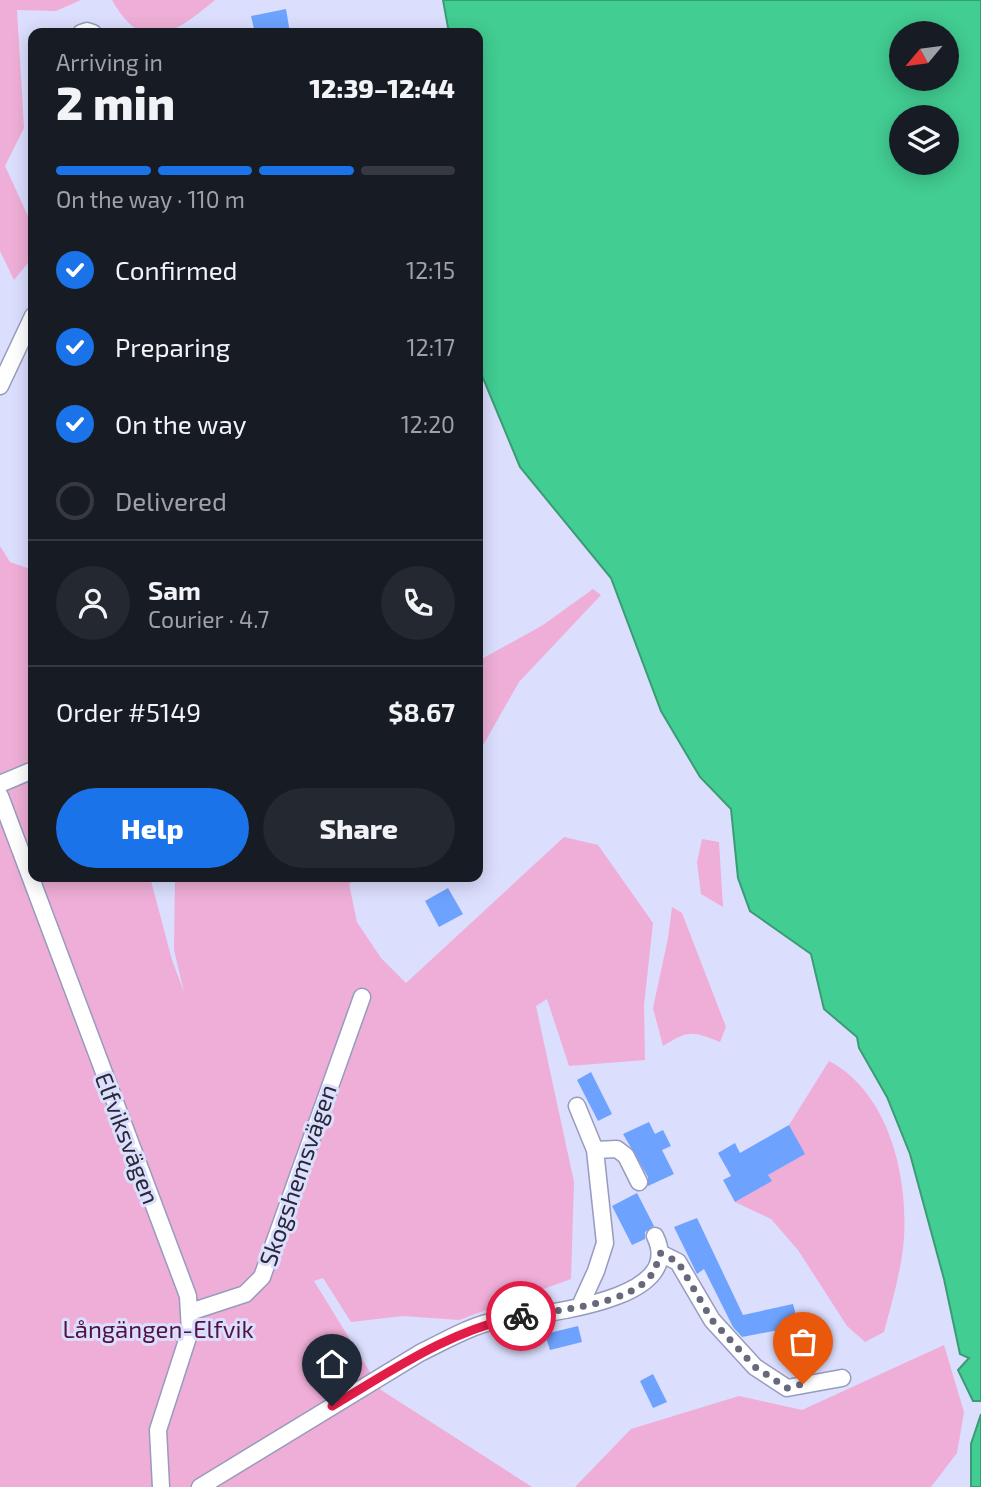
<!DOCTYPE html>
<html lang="en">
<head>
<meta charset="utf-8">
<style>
  :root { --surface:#171b24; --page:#242831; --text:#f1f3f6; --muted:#9ea1a6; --line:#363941; --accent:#1a73e8 }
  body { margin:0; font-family:"Exo 2",sans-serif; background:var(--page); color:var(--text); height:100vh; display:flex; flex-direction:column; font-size:26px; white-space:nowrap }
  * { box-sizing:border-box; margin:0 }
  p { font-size:23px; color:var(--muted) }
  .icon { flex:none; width:38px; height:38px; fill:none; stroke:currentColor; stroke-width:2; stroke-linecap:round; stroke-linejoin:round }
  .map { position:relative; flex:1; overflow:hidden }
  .details { position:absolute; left:28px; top:28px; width:455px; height:854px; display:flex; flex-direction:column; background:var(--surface); border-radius:14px; box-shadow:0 4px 18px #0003 }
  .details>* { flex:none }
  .needle { width:46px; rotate:241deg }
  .buttons { position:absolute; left:889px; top:21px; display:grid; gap:14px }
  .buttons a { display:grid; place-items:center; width:70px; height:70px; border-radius:50%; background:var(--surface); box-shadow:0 4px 18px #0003; font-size:35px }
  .pin { position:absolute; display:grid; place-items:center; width:60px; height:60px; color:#fff; margin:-72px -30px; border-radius:50% 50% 50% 0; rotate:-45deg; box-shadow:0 0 7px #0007 }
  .pin .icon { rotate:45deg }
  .courier { position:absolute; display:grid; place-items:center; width:70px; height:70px; margin:-35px; border:5px solid #e11d48; border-radius:50%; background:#fff; color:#222; box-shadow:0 2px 9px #0007 }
  .summary em { font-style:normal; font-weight:800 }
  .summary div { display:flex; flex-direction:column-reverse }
  .summary { display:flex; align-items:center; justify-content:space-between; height:119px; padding:0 28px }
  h1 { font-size:46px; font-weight:800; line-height:52px }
  .bar { display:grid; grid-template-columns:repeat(4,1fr); gap:10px 7px; align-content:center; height:84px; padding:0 28px }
  .bar i { height:9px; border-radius:5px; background:var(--line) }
  .bar .selected { background:var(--accent) }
  .bar p { grid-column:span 4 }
  .line { display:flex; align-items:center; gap:18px; padding:0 28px; border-top:2px solid var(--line) }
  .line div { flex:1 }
  .round { display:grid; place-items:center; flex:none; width:74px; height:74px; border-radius:37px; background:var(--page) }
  ol { padding:0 28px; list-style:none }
  li { display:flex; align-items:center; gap:21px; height:77px }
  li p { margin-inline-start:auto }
  li .icon { padding:7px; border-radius:50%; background:var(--accent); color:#fff; stroke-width:4 }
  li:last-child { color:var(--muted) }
  li i { width:38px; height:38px; border:4px solid var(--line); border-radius:50% }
  .cta { display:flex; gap:14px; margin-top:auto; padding:14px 28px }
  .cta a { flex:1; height:80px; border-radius:42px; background:var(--accent); color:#fff; font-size:28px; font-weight:800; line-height:80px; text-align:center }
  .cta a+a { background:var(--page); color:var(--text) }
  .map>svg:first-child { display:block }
  .green { fill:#efaed7 }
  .water { fill:#42cd92; stroke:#3a9c77; stroke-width:2; fill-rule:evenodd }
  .building { fill:#6da2fe }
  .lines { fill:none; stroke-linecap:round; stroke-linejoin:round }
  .minor-casing { stroke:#979bbe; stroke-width:19 }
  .minor { stroke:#fff; stroke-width:16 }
  .done { stroke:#67687c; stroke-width:7; stroke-dasharray:0 12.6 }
  .route { stroke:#e11d48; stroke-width:9 }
  .labels { text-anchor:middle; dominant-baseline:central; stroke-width:6; stroke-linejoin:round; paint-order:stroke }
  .street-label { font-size:24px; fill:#282937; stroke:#dbdefd }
  .park-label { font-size:24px; fill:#511340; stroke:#dbdefd }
</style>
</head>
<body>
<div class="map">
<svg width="981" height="1487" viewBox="0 0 981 1487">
  <rect width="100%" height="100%" fill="#dbdefd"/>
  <path class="green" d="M0 0H81L56 11 17 10 24 128 5 166 33 227V257L14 280 0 251Z
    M112 0H215C175 33 144 57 112 0Z
    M0 546 10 562 33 570V877H150L172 960 184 992 174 950 175 877H359L349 884 357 922 381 958 406 983 564 837 598 845 653 923 644 1005 645 1060 569 1066 547 999 536 1006 574 1182 571 1279 459 1320 403 1316 351 1322 323 1278 314 1281 381 1390 532 1487H0Z
    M593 589 601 595 519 682 478 754V661L543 625Z
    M702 839 719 842 723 907 701 894 697 862Z
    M672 907 682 913 726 1027 720 1042C692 1031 689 1030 663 1046L653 1008 668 938Z
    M829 1061C888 1092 908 1174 904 1237 902 1269 892 1301 884 1332L865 1342 847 1326 798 1250 771 1219 735 1202 771 1181 768 1175 804 1154 789 1125Z
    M944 1345 964 1412 957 1453 931 1487H575L631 1429 739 1396 802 1410Z"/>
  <path class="water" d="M443 0H981V1401H973L958 1370 969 1358 960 1354 944 1279 910 1154 887 1097 859 1048 857 1037 824 1009 811 954 750 911 738 878 731 809 700 777 661 711 611 578 520 467 478 366V33H449ZM901 33H947V79H901ZM901 117H947V163H901Z
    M981 1414V1487H971V1444Z"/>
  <path class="building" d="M286 9 290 33H255L251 16Z
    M448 888 463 914 439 927 425 901Z
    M591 1072 612 1114 598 1121 577 1080Z
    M649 1122 655 1134 663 1130 671 1146 662 1150 674 1174 648 1186V1177L623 1134Z
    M789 1125 805 1154 768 1175 772 1181 735 1202 723 1180 731 1176 718 1153 735 1143 740 1153Z
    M637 1193 654 1226 645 1232V1239L632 1245 612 1206Z
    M697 1218 743 1315 793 1304 799 1326 742 1337 733 1327 704 1269 697 1274 674 1227Z
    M578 1326 582 1342 550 1350 545 1334Z
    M653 1374 667 1402 653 1408 640 1381Z"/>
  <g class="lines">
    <g class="minor-casing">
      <path id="minor" d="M81 33 87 31 93 33
        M0 386 33 316
        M0 784 33 770
        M0 796 188 1296 190 1331 158 1430 161 1487
        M577 1106 595 1150 605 1243 596 1271 580 1306
        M595 1150 617 1149 626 1156 639 1182
        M660 1253 678 1262 712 1320 755 1367 787 1388 842 1378
        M190 1312 245 1294 262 1277 362 997
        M200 1487 420 1353C443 1342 466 1328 490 1322 528 1314 689 1305 655 1236"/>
    </g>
    <use href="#minor" class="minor"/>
  </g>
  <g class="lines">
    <path class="done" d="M521 1316C556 1310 631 1305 652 1274 656 1268 658 1260 660 1253L678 1262 712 1320 755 1367 787 1388 803 1384"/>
    <path class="route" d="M332 1406C393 1370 450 1330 521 1316"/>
  </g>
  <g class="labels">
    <g class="street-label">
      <text transform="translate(128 1138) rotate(69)">Elfviksvägen</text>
      <text transform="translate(297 1175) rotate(-71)">Skogshemsvägen</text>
    </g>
    <g class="park-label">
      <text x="158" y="1328">Långängen-Elfvik</text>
    </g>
  </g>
</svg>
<div class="buttons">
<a><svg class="needle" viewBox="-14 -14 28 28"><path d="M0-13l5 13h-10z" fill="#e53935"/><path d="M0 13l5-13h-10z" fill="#9ea1a6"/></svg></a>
<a><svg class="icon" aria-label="layers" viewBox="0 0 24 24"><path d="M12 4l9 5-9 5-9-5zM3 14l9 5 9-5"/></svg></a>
</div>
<div class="pin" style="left:803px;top:1384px;background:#ea580c"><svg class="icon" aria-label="bag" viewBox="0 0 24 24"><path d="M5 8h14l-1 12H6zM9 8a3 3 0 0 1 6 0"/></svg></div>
<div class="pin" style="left:332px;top:1406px;background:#1f2937"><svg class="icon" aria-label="home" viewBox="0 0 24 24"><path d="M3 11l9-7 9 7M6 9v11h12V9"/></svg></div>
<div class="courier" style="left:521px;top:1316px"><svg class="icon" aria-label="bike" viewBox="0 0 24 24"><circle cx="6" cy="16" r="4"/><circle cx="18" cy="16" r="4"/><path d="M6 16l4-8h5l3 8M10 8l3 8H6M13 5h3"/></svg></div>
<section class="details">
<div class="summary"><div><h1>2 min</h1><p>Arriving in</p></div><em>12:39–12:44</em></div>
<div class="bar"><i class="selected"></i><i class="selected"></i><i class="selected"></i><i></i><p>On the way · 110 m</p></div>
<ol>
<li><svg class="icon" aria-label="check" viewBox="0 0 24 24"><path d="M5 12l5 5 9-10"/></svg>Confirmed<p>12:15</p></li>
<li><svg class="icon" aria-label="check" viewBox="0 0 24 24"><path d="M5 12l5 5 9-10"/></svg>Preparing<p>12:17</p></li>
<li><svg class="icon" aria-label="check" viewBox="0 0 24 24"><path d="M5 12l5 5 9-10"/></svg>On the way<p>12:20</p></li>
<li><i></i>Delivered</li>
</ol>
<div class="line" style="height:126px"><a class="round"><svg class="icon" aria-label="person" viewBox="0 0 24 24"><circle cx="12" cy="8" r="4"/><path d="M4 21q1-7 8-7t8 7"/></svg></a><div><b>Sam</b><p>Courier · 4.7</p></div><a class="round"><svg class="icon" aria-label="phone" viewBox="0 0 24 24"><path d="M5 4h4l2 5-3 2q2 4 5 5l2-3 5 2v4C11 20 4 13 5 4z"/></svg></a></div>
<div class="line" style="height:91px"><div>Order #5149</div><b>$8.67</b></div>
<div class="cta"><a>Help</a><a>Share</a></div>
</section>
</div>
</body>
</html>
